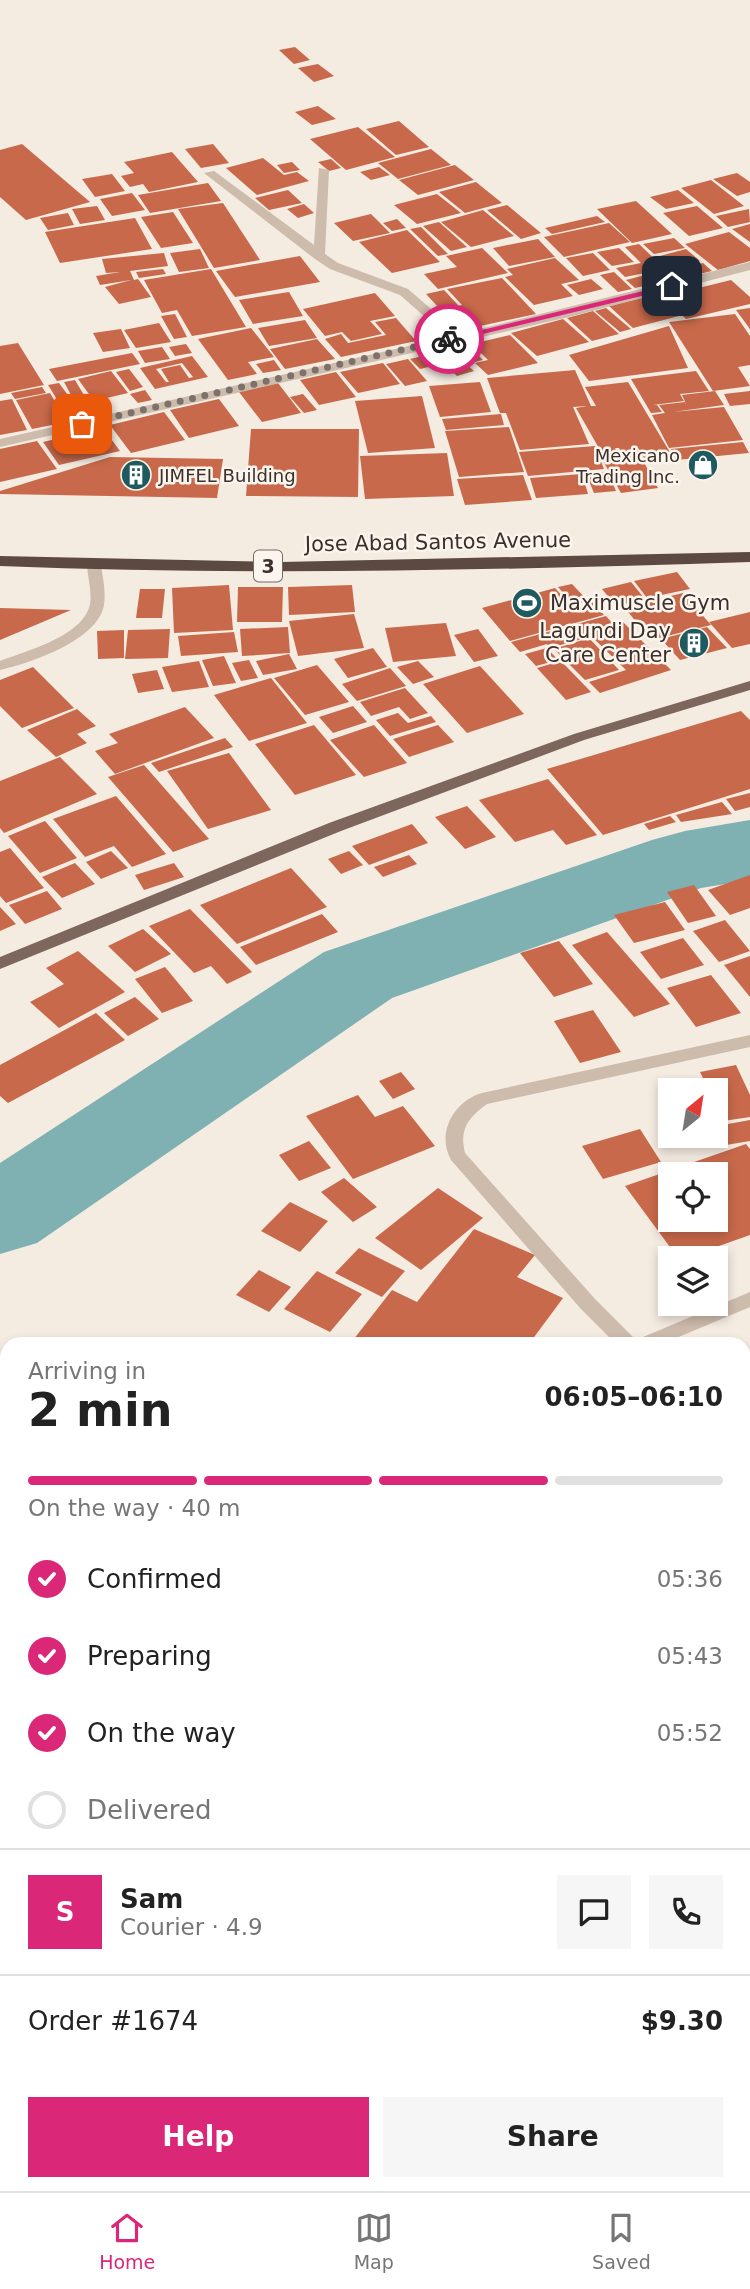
<!DOCTYPE html>
<html lang="en">
<head>
<meta charset="utf-8">
<style>
  :root { --surface:#fff; --page:#f6f6f6; --text:#222; --muted:#767676; --line:#e0e0e0; --accent:#db2777 }
  body { margin:0; font-family:"DejaVu Sans",sans-serif; background:var(--page); color:var(--text); height:100vh; display:flex; flex-direction:column; font-size:26px; white-space:nowrap }
  * { box-sizing:border-box; margin:0 }
  p { font-size:23px; color:var(--muted) }
  .icon { flex:none; width:38px; height:38px; fill:none; stroke:currentColor; stroke-width:2; stroke-linecap:round; stroke-linejoin:round }
  .map { position:relative; flex:1; overflow:hidden }
  .drawer { position:absolute; left:0px; top:1337px; width:751px; height:854px; display:flex; flex-direction:column; background:var(--surface); border-radius:21px 21px 0 0; box-shadow:0 4px 10px #0003 }
  .drawer>* { flex:none }
  .needle { width:46px; rotate:30deg }
  .tools { position:absolute; left:658px; top:1078px; display:grid; gap:14px }
  .tools a { display:grid; place-items:center; width:70px; height:70px; border-radius:0px; background:var(--surface); box-shadow:0 4px 10px #0003; font-size:35px }
  .pin { position:absolute; display:grid; place-items:center; width:60px; height:60px; color:#fff; margin:-30px; border-radius:14px; box-shadow:0 4px 10px #0006 }
  .courier { position:absolute; display:grid; place-items:center; width:70px; height:70px; margin:-35px; border:5px solid #db2777; border-radius:50%; background:#fff; color:#222; box-shadow:0 2px 9px #0007 }
  .head em { font-style:normal; font-weight:800 }
  .head div { display:flex; flex-direction:column-reverse }
  .head { display:flex; align-items:center; justify-content:space-between; height:119px; padding:0 28px }
  h1 { font-size:46px; font-weight:800; line-height:52px }
  .bar { display:grid; grid-template-columns:repeat(4,1fr); gap:10px 7px; align-content:center; height:84px; padding:0 28px }
  .bar i { height:9px; border-radius:5px; background:var(--line) }
  .bar .on { background:var(--accent) }
  .bar p { grid-column:span 4 }
  .line { display:flex; align-items:center; gap:18px; padding:0 28px; border-top:2px solid var(--line) }
  .line div { flex:1 }
  .round { display:grid; place-items:center; flex:none; width:74px; height:74px; border-radius:0px; background:var(--page) }
  ol { padding:0 28px; list-style:none }
  li { display:flex; align-items:center; gap:21px; height:77px }
  li p { margin-inline-start:auto }
  li .icon { padding:7px; border-radius:50%; background:var(--accent); color:#fff; stroke-width:4 }
  li:last-child { color:var(--muted) }
  li i { width:38px; height:38px; border:4px solid var(--line); border-radius:50% }
  .action { display:flex; gap:14px; margin-top:auto; padding:14px 28px }
  .action a { flex:1; height:80px; border-radius:0px; background:var(--accent); color:#fff; font-size:28px; font-weight:800; line-height:80px; text-align:center }
  .action a+a { background:var(--page); color:var(--text) }
  .tabs { display:flex; justify-content:space-around; align-items:center; height:98px; border-top:2px solid var(--line); background:var(--surface); font-size:19px; color:var(--muted) }
  .tabs a { display:grid; justify-items:center; gap:4px }
  .tabs .on { color:var(--accent) }
  .map>svg:first-child { display:block }
  .lines { fill:none; stroke-linecap:round; stroke-linejoin:round }
  .river { fill:#7fb0b2; fill-rule:evenodd }
  .building { fill:#c8694b; fill-rule:evenodd }
  .minor { fill:#cdbbac; fill-rule:evenodd }
  .major { fill:#7d675c; fill-rule:evenodd }
  .highway { fill:#5c4a42; fill-rule:evenodd }
  .route { fill:#db2777 }
  .done { stroke:#7c716b; stroke-width:7; stroke-dasharray:0 12.6 }
  .labels { text-anchor:middle; dominant-baseline:central; stroke-width:5; stroke-linejoin:round; paint-order:stroke }
  .far-poi-label { font-size:18px; fill:#3b302b; stroke:#fbf5ee; text-anchor:end }
  .shield { fill:#fbf5ee; stroke:#756b66; stroke-width:2 }
  .shield-label { font-size:19px; font-weight:bold; fill:#3b302b }
  .street-label { font-size:21px; fill:#3b302b; stroke:#fbf5ee }
  .poi-label { font-size:21px; fill:#3b302b; stroke:#fbf5ee; text-anchor:start }
</style>
</head>
<body>
<div class="map">
<svg width="750" height="2191" viewBox="0 0 750 2191">
  <rect width="100%" height="100%" fill="#f4ebe1"/>
  <g class="lines">
    <path class="river" d="M750 820V880L701 888 392 998 37 1243 0 1254V1163L324 952 652 840 685 831Z"/>
  </g>
  <path class="building" d="M295 47 310 60 294 64 279 50Z
    M318 64 334 76 314 82 298 68Z
    M318 106 336 119 312 125 295 112Z
    M399 121 429 147 396 155 366 129Z
    M358 127 395 157 346 170 310 139Z
    M22 144 90 202 26 220 0 197V150Z
    M213 144 229 163 201 168 185 149Z
    M431 149 451 165 398 179 378 163Z
    M172 152 198 182 149 192 143 184 130 187 121 176 134 173 124 162Z
    M263 158 284 175 297 172 309 181 257 195 226 168Z
    M331 159 341 168 329 171 318 162Z
    M292 162 300 170 284 173 277 165Z
    M455 165 474 180 418 195 399 180Z
    M379 167 390 175 371 180 360 172Z
    M737 173 750 182V192L737 196 713 179Z
    M112 174 125 191 95 197 82 179Z
    M711 180 744 206 714 214 681 188Z
    M476 182 502 203 465 213 439 192Z
    M208 183 221 201 150 213 138 195Z
    M288 190 302 203 269 210 255 198Z
    M678 190 694 203 666 209 650 197Z
    M132 193 145 210 112 216 100 199Z
    M437 194 461 213 417 224 394 205Z
    M636 201 672 234 632 243 597 209Z
    M223 203 260 260 214 268 178 209Z
    M304 204 314 213 298 218 287 209Z
    M507 205 541 233 521 239 487 210Z
    M97 206 105 220 80 224 72 209Z
    M697 206 723 228 689 236 663 213Z
    M749 209 750 222 728 227 716 216Z
    M483 210 514 236 471 247 441 222Z
    M173 212 193 243 161 248 141 217Z
    M68 213 74 225 48 230 40 218Z
    M371 214 390 233 353 241 334 223Z
    M597 216 605 222 552 234 545 228Z
    M135 218 152 249 60 263 45 232Z
    M397 219 406 228 392 231 383 223Z
    M439 222 467 247 451 251 423 226Z
    M609 223 630 242 564 257 544 237Z
    M750 224V242L732 229Z
    M421 227 448 254 438 256 410 229Z
    M407 230 440 262 392 273 359 242Z
    M729 232 750 248V261L718 270 685 244Z
    M674 238 685 248 654 254 643 244Z
    M538 239 555 257 509 266 493 248Z
    M639 244 665 269 625 277 616 268 641 263 625 247Z
    M482 248 508 273 438 289 424 274 457 267 446 256Z
    M619 248 634 262 612 266 597 252Z
    M200 249 209 268 179 272 170 253Z
    M686 249 700 261 670 269 656 257Z
    M164 253 168 266 130 271 134 280 138 279 151 297 119 304 105 287 131 280 100 285 96 276 120 272 106 273 102 259Z
    M593 253 610 270 583 276 566 258Z
    M300 256 320 282 235 297 216 271Z
    M555 258 579 280 561 284 573 296 534 305 505 277 513 275 507 269Z
    M703 263 712 271 682 278 673 270Z
    M163 269 166 274 139 278 136 272Z
    M211 269 246 327 192 336 177 310 162 313 144 280Z
    M669 271 678 280 663 283 654 274Z
    M614 272 632 289 618 292 600 275Z
    M649 274 658 283 635 288 626 280Z
    M502 278 536 314 462 330 443 310 462 305 447 289Z
    M591 279 603 289 579 295 567 285Z
    M731 280 750 297V304L686 319 662 297Z
    M444 290 458 305 439 308 426 294Z
    M289 292 303 316 253 324 239 300Z
    M375 293 395 316 370 321 382 334 351 341 342 332 325 336 303 309Z
    M654 295 679 316 633 328 609 306Z
    M606 308 631 329 620 332 595 311Z
    M750 308V329L736 310Z
    M593 311 619 334 592 341 567 318Z
    M175 314 187 337 174 339 161 316Z
    M735 314 750 336V365L738 367 750 386 713 391 669 322Z
    M396 318 416 341 341 357 325 339 341 334 348 343 386 335 375 322Z
    M563 319 589 342 537 356 511 333Z
    M305 320 317 338 269 346 258 328Z
    M159 323 171 342 136 348 124 330Z
    M669 326 688 368 589 381 569 355Z
    M251 328 274 357 248 362 257 374 228 380 198 339Z
    M121 329 130 348 103 352 93 333Z
    M510 335 538 363 488 375 475 363 488 360 472 344Z
    M317 339 335 359 285 369 270 349Z
    M18 343 44 385 0 394V346Z
    M186 344 192 353 175 356 169 347Z
    M469 346 483 360 471 363 457 349Z
    M162 347 170 359 145 363 138 351Z
    M452 351 474 371 457 376 436 356Z
    M132 353 140 364 57 381 49 369Z
    M431 354 441 364 420 369 410 359Z
    M192 356 208 377 155 389 140 368ZM182 363 193 377 189 378 180 365 161 369 169 382H166L156 369Z
    M408 359 427 381 405 386 386 364Z
    M274 360 281 370 263 373 256 364Z
    M383 363 400 384 358 393 340 372Z
    M129 369 143 387 130 391 116 372Z
    M575 370 591 406H596L585 387 628 382 674 459 647 463 637 446H635L658 488 621 493 602 459 623 456 619 448H615L619 455 604 457 576 408 587 406 573 407 589 444 520 450 506 413H500L487 378Z
    M111 371 128 393 94 401 78 379Z
    M696 371 709 391 680 394 684 401 653 405H657L662 412 651 413 631 379Z
    M336 372 356 397 319 405 300 380Z
    M75 380 88 402 76 404 64 382Z
    M480 382 491 412 440 417 429 386Z
    M59 383 70 398 58 401 48 385Z
    M278 383 301 413 262 422 239 392Z
    M42 387 46 393 15 399 11 393Z
    M145 390 152 400 138 403 130 394Z
    M715 391 724 405 673 412 724 407 743 440 669 448 652 415 665 413 659 405 685 402 687 406 682 395Z
    M750 391V404L730 406 724 394Z
    M50 393 67 422 32 429 16 400Z
    M303 394 317 410 304 413 290 397Z
    M422 396 435 448 368 453 355 401Z
    M12 399 27 430 0 435V401Z
    M219 399 239 426 189 438 170 410Z
    M72 401 75 407 107 401 112 409 70 418 61 404Z
    M164 412 185 440 131 453 110 425Z
    M501 414 504 425 446 430 442 419Z
    M509 427 524 472 459 477 445 431Z
    M103 428 120 451 59 465 43 442Z
    M251 429H359L358 497 246 496Z
    M37 441 57 469 0 482V449Z
    M743 442 749 453 676 460 671 449Z
    M595 446 604 469 528 476 519 452Z
    M447 453 454 496 365 499 360 456Z
    M110 457 223 459 217 498 0 494V491Z
    M608 472 616 491 594 493 586 474Z
    M582 474 588 494 536 498 530 478Z
    M523 475 532 500 465 505 457 479Z
    M677 572 690 589 647 598 634 581Z
    M631 582 645 599 616 606 602 589Z
    M572 584 588 601 574 605 558 587Z
    M229 585 233 630 174 633 172 588Z
    M352 585 355 612 289 615 288 587Z
    M238 587H283L282 622H237Z
    M555 588 573 608 592 602 604 615 510 641 482 608Z
    M140 589H165L162 618H136Z
    M683 593 711 625 651 640 624 607Z
    M0 608 71 610 0 640Z
    M750 612V644L732 648 709 622Z
    M354 614 364 648 298 656 289 621Z
    M606 616 613 624 585 632 589 637 550 648 547 644 520 652 511 642Z
    M623 622 671 670 600 693 589 682 626 670 588 633Z
    M446 623 456 656 393 662 385 628Z
    M288 627 290 653 242 656 240 629Z
    M707 627 727 648 680 660 661 639Z
    M170 629 168 658 125 659 128 630Z
    M478 629 498 656 474 662 454 635Z
    M124 630V658L98 659 97 631Z
    M234 632 238 652 181 656 178 636Z
    M589 638 619 670 585 680 554 649Z
    M373 648 387 667 348 678 334 659Z
    M547 648 558 660 536 666 525 654Z
    M289 654 297 669 263 675 256 661Z
    M224 656 236 683 213 686 202 660Z
    M249 660 258 678 241 681 232 663Z
    M199 661 209 687 172 692 162 667Z
    M418 661 434 677 413 684 397 667Z
    M561 661 591 692 566 700 537 668Z
    M317 665 349 702 305 715 274 678Z
    M480 666 524 714 467 733 423 684Z
    M33 667 74 708 22 728 0 706V680Z
    M390 668 406 686 357 701 342 684Z
    M157 670 164 689 138 693 132 674Z
    M271 678 307 723 249 741 214 695Z
    M405 688 428 713 410 719 399 707 371 716 360 702Z
    M353 706 367 722 333 733 319 717Z
    M185 707 214 738 115 774 95 751 118 743 109 734Z
    M77 709 96 726 77 734 87 743 56 757 27 730Z
    M741 711 750 720V789L603 835 547 769Z
    M398 713 408 723 431 716 436 722 390 736 376 720Z
    M314 725 356 775 295 795 255 744Z
    M374 725 407 763 364 777 330 740Z
    M438 725 454 742 409 757 393 739Z
    M225 738 233 747 159 772 151 763Z
    M229 753 271 810 208 829 167 771Z
    M60 757 97 794 4 833 0 828V781Z
    M144 765 209 839 173 852 108 777Z
    M548 779 597 835 566 845 553 830 515 842 479 800Z
    M750 793V807L735 811 726 799Z
    M116 796 166 854 132 867 114 846 85 857 53 819Z
    M722 802 732 814 681 822 676 815Z
    M467 806 496 837 465 849 435 817Z
    M670 816 676 822 649 830 644 824Z
    M45 821 77 858 40 873 8 836Z
    M412 824 428 843 369 865 352 846Z
    M10 848 44 888 6 903 0 896V852Z
    M111 851 128 868 101 879 86 862Z
    M349 851 363 865 341 874 328 859Z
    M409 855 417 864 383 877 374 867Z
    M75 863 95 884 62 898 42 877Z
    M174 863 184 877 144 890 135 875Z
    M291 868 327 907 237 944 200 905Z
    M750 875V908L730 915 708 890Z
    M694 885 716 916 688 923 667 892Z
    M47 891 62 909 25 924 9 905Z
    M665 902 685 930 634 943 614 915Z
    M0 907 16 924 0 931Z
    M190 909 252 972 227 984 211 966 194 973 149 926Z
    M322 914 338 932 256 965 240 947Z
    M725 920 750 951 719 962 693 931Z
    M143 929 171 954 135 972 108 946Z
    M607 932 670 1004 634 1017 572 945Z
    M683 938 704 965 661 979 640 952Z
    M559 941 593 984 554 997 520 953Z
    M78 951 125 992 59 1028 30 1002 64 984 46 968Z
    M750 956V997L724 965Z
    M165 967 193 1001 162 1013 135 979Z
    M711 975 741 1013 696 1027 667 988Z
    M135 997 159 1019 128 1036 104 1013Z
    M593 1010 621 1052 580 1063 554 1021Z
    M96 1013 125 1040 8 1103 0 1096V1065Z
    M736 1065 750 1095V1117L723 1121 716 1106V1090H709L700 1072Z
    M401 1072 415 1089 393 1099 379 1081Z
    M358 1095 375 1117 403 1106 435 1146 353 1179 306 1116Z
    M750 1120V1141L726 1145 717 1126Z
    M640 1129 661 1162 603 1179 582 1146Z
    M309 1141 331 1168 299 1181 279 1155Z
    M746 1144 750 1149V1235L685 1258H678L625 1186ZM670 1174H716V1220H670Z
    M344 1178 377 1207 353 1222 321 1192Z
    M438 1188 483 1218 421 1270 375 1238Z
    M290 1202 328 1221 300 1252 261 1231Z
    M474 1229 535 1255 517 1277 563 1298 529 1344H350L392 1290 417 1302Z
    M359 1248 405 1271 382 1297 335 1273Z
    M259 1270 291 1287 269 1312 236 1295Z
    M317 1271 362 1294 330 1332 284 1309Z
    M750 1480V1513L744 1509V1486Z
    M744 1541 750 1544V1622L744 1618Z
    M7 1620V1657L0 1653V1628Z
    M744 1638 750 1643V1709L744 1705Z
    M5 1659 7 1660V1780L0 1775V1664Z
    M744 2110 750 2114V2191H564L557 2187 558 2184H744Z
    M0 2157 7 2161V2184H46L57 2191H0Z
    M68 2184H132L128 2191H80Z
    M149 2184H288L299 2191H144Z"/>
  <g class="lines">
    <path class="minor" d="M319 168 329 170 325 254 338 263 408 289 460 334 750 262V270L569 317 0 447V439L448 337 400 295 330 269 315 259 204 173 214 171 314 245Z
      M94 562 101 566C103 578 106 592 104 605 98 640 31 663 0 670V661C26 651 84 636 90 604 92 592 88 578 87 566Z
      M750 1035V1047L487 1104C468 1118 459 1129 465 1153L595 1299 636 1340 750 1292V1307L662 1344H616L581 1309 451 1160C436 1133 454 1101 482 1093Z
      M750 1799V1824L744 1826V1801Z
      M0 1856 7 1858V1881L0 1879Z
      M744 1948 750 1951V1974L744 1971Z
      M7 1987V2015L0 2018V1990Z
      M446 2184H473L470 2191H443Z"/>
    <path class="major" d="M750 681V690L584 740 341 831 0 969V957L329 823 574 734Z"/>
    <path class="highway" d="M750 552V562C500 570 250 576 0 566V556L281 562Z"/>
  </g>
  <path class="route" d="M672 284 675 288 449 342 445 339Z"/>
  <g class="lines">
    <path class="done" d="M82 424 449 339"/>
  </g>
  <defs>
    <g id="shop-disc" transform="scale(1.575)"><circle r="9.5" fill="#1f5a5e" stroke="#fbf5ee"/><path d="M-5-2.5h2.3a2.7 3.5 0 0 1 5.4 0H5L5.5 6h-11ZM-1.5-2.5h3a1.5 2.3 0 0 0-3 0Z" fill="#fff"/></g>
    <g id="building-disc" transform="scale(1.575)"><circle r="9.5" fill="#1f5a5e" stroke="#fbf5ee"/><path d="M-4-6H4V6H1V3H-1V6H-4ZM-2.5-4.3h1.7v1.8h-1.7ZM.8-4.3h1.7v1.8H.8ZM-2.5-1h1.7V.8h-1.7ZM.8-1h1.7V.8H.8Z" fill="#fff"/></g>
    <g id="stadium-disc" transform="scale(1.575)"><circle r="9.5" fill="#1f5a5e" stroke="#fbf5ee"/><path d="M0-5a6.5 5 0 1 0 0 10a6.5 5 0 1 0 0-10ZM-3.5-1.8h7v3.6h-7Z" fill="#fff"/></g>
  </defs>
  <g fill-rule="evenodd">
    <use href="#shop-disc" x="703" y="465"/>
    <use href="#building-disc" x="136" y="475"/>
    <use href="#stadium-disc" x="527" y="603"/>
    <use href="#building-disc" x="694" y="643"/>
  </g>
  <g class="labels">
    <g class="far-poi-label">
      <text x="680" y="455">Mexicano<tspan x="680" dy="21">Trading Inc.</tspan></text>
      <text x="159" y="475" text-anchor="start">JIMFEL Building</text>
    </g>
    <rect class="shield" x="254" y="550.5" width="28" height="31" rx="5"/>
    <g class="shield-label">
      <text x="268" y="566">3</text>
    </g>
    <g class="street-label">
      <text transform="translate(438 542) rotate(-1)">Jose Abad Santos Avenue</text>
    </g>
    <g class="poi-label">
      <text x="550" y="603">Maximuscle Gym</text>
      <text x="671" y="631" text-anchor="end">Lagundi Day<tspan x="671" dy="24">Care Center</tspan></text>
    </g>
  </g>
</svg>
<div class="tools">
<a><svg class="needle" viewBox="-14 -14 28 28"><path d="M0-13l5 13h-10z" fill="#e53935"/><path d="M0 13l5-13h-10z" fill="#767676"/></svg></a>
<a><svg class="icon" aria-label="locate" viewBox="0 0 24 24"><circle cx="12" cy="12" r="6"/><path d="M12 2v4M12 18v4M2 12h4M18 12h4"/></svg></a>
<a><svg class="icon" aria-label="layers" viewBox="0 0 24 24"><path d="M12 4l9 5-9 5-9-5zM3 14l9 5 9-5"/></svg></a>
</div>
<div class="pin" style="left:82px;top:424px;background:#ea580c"><svg class="icon" aria-label="bag" viewBox="0 0 24 24"><path d="M5 8h14l-1 12H6zM9 8a3 3 0 0 1 6 0"/></svg></div>
<div class="pin" style="left:672px;top:286px;background:#1f2937"><svg class="icon" aria-label="home" viewBox="0 0 24 24"><path d="M3 11l9-7 9 7M6 9v11h12V9"/></svg></div>
<div class="courier" style="left:449px;top:339px"><svg class="icon" aria-label="bike" viewBox="0 0 24 24"><circle cx="6" cy="16" r="4"/><circle cx="18" cy="16" r="4"/><path d="M6 16l4-8h5l3 8M10 8l3 8H6M13 5h3"/></svg></div>
<section class="drawer">
<div class="head"><div><h1>2 min</h1><p>Arriving in</p></div><em>06:05–06:10</em></div>
<div class="bar"><i class="on"></i><i class="on"></i><i class="on"></i><i></i><p>On the way · 40 m</p></div>
<ol>
<li><svg class="icon" aria-label="check" viewBox="0 0 24 24"><path d="M5 12l5 5 9-10"/></svg>Confirmed<p>05:36</p></li>
<li><svg class="icon" aria-label="check" viewBox="0 0 24 24"><path d="M5 12l5 5 9-10"/></svg>Preparing<p>05:43</p></li>
<li><svg class="icon" aria-label="check" viewBox="0 0 24 24"><path d="M5 12l5 5 9-10"/></svg>On the way<p>05:52</p></li>
<li><i></i>Delivered</li>
</ol>
<div class="line" style="height:126px"><b class="round" style="background:var(--accent);color:#fff">S</b><div><b>Sam</b><p>Courier · 4.9</p></div><a class="round"><svg class="icon" aria-label="chat" viewBox="0 0 24 24"><path d="M4 5h16v11H9l-5 4z"/></svg></a><a class="round"><svg class="icon" aria-label="phone" viewBox="0 0 24 24"><path d="M5 4h4l2 5-3 2q2 4 5 5l2-3 5 2v4C11 20 4 13 5 4z"/></svg></a></div>
<div class="line" style="height:91px"><div>Order #1674</div><b>$9.30</b></div>
<div class="action"><a>Help</a><a>Share</a></div>
</section>
</div>
<nav class="tabs">
<a class="on"><svg class="icon" aria-label="home" viewBox="0 0 24 24"><path d="M3 11l9-7 9 7M6 9v11h12V9"/></svg>Home</a>
<a><svg class="icon" aria-label="map" viewBox="0 0 24 24"><path d="M3 6l6-2 6 2 6-2v14l-6 2-6-2-6 2zM9 4v14M15 6v14"/></svg>Map</a>
<a><svg class="icon" aria-label="saved" viewBox="0 0 24 24"><path d="M7 4h10v16l-5-4-5 4z"/></svg>Saved</a>
</nav>
</body>
</html>
